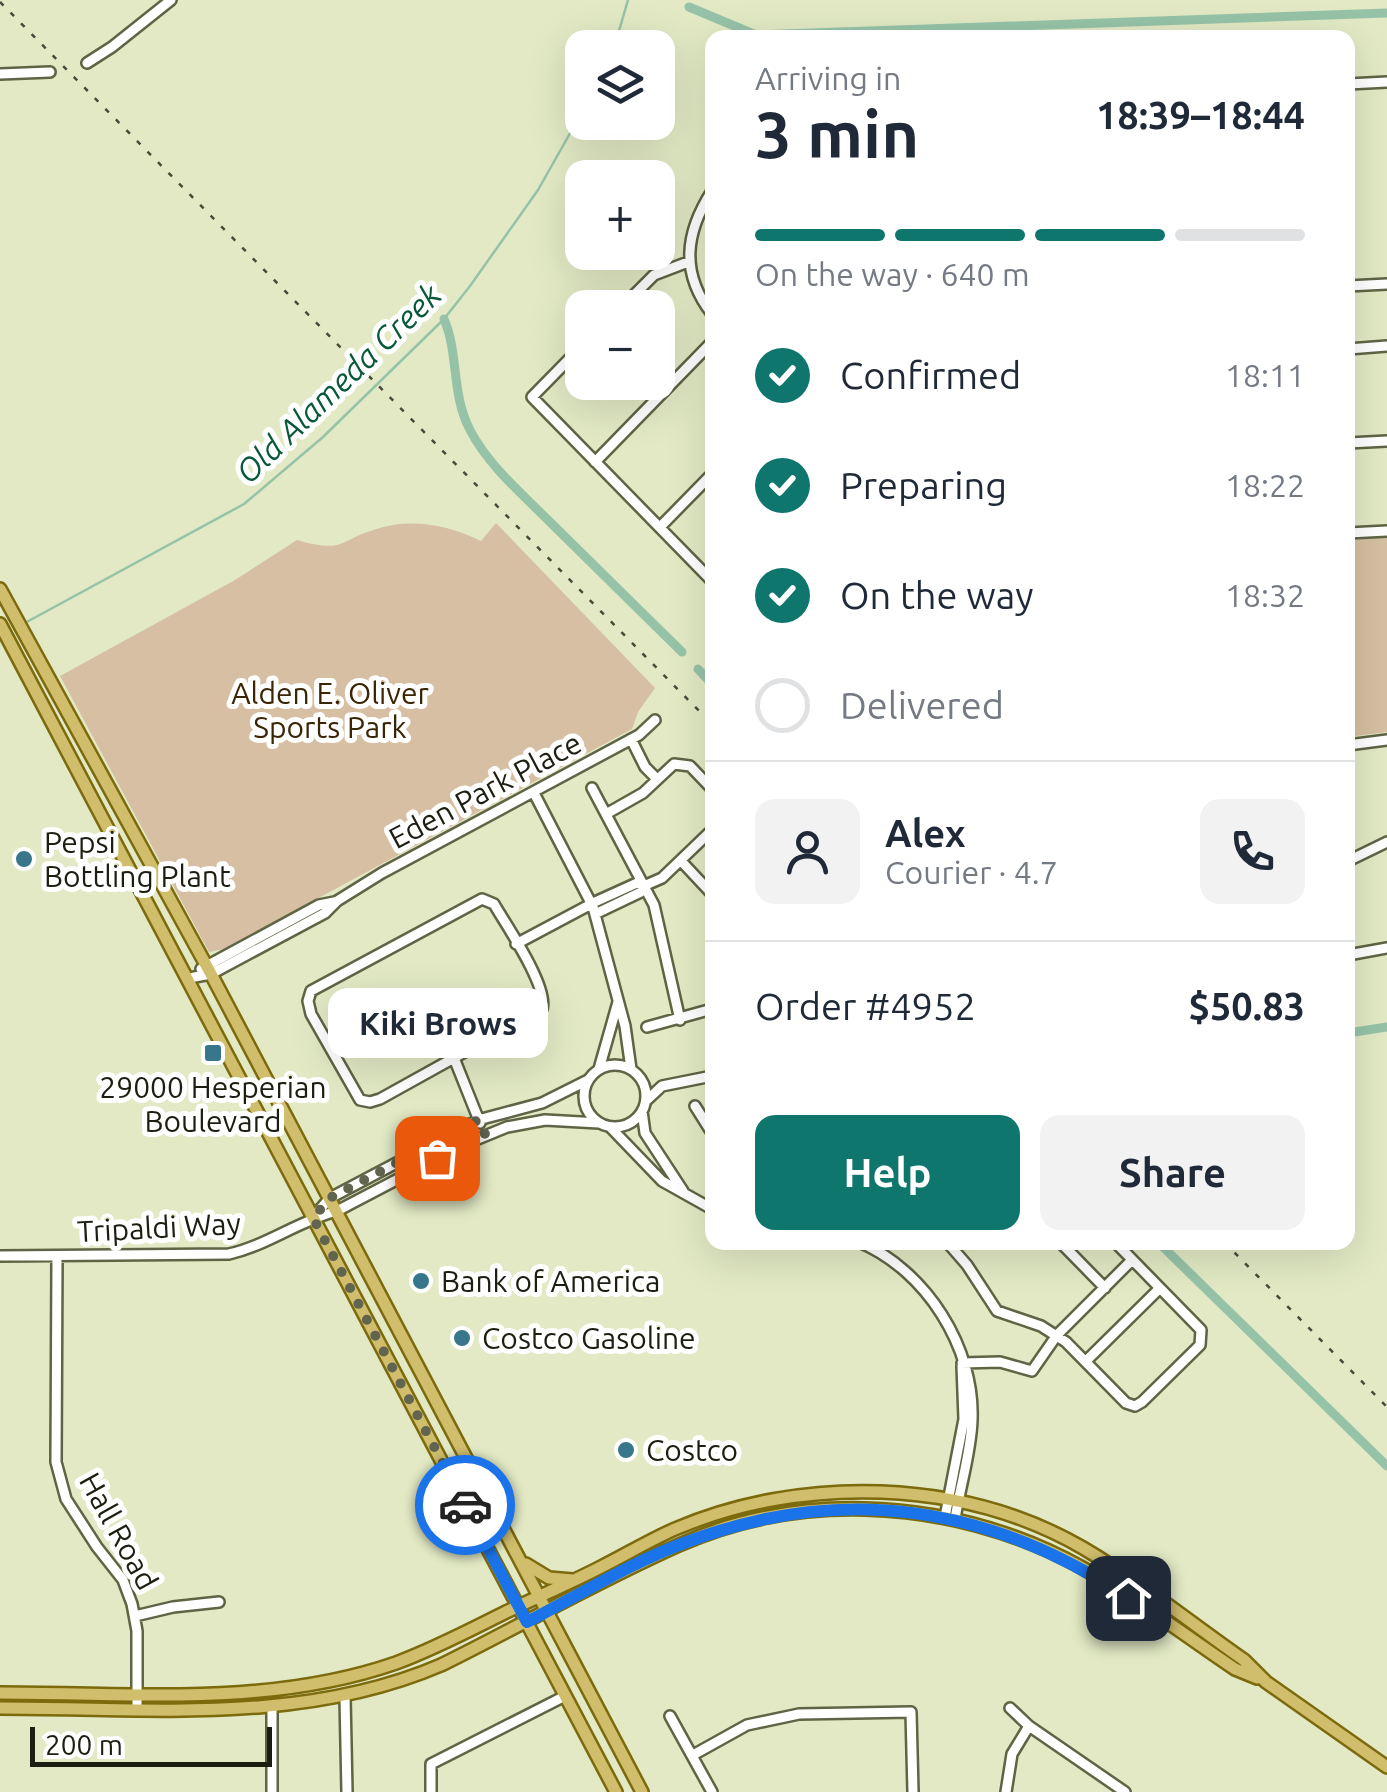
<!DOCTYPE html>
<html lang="en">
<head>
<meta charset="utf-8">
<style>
  :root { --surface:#fff; --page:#f2f2f3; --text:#1f2937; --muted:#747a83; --line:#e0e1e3; --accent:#0f766e }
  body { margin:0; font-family:Ubuntu,sans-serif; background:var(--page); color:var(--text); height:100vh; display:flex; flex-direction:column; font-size:38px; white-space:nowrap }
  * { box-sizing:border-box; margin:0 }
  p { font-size:32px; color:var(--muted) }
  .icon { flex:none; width:55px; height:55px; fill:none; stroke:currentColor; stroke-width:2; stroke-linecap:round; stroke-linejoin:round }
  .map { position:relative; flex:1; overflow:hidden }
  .side { position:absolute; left:705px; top:30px; width:650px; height:1220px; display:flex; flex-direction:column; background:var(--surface); border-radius:20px; box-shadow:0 10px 40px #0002 }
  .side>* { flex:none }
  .fabs { position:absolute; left:565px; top:30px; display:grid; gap:20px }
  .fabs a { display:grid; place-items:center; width:110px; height:110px; border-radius:20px; background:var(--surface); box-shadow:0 10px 40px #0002; font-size:50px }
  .scale { position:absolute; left:30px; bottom:25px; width:242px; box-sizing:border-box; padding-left:10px; border:5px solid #1c1e11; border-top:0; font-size:28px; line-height:35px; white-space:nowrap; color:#1c1e11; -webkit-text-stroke:8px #fff; paint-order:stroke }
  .pin { position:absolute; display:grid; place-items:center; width:85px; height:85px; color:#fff; margin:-42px; border-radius:20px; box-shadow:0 5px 15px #0006 }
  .courier { position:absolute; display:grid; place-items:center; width:100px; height:100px; margin:-50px; border:8px solid #1a73e8; border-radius:50%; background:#fff; color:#222; box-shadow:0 2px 12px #0007 }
  .bubble { position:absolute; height:70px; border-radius:20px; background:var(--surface); box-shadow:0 10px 40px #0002; font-size:32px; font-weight:600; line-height:70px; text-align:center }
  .headline em { font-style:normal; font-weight:600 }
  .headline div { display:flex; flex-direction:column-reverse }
  .headline { display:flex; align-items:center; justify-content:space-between; height:170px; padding:0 50px }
  h1 { font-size:65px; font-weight:600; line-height:75px }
  .bar { display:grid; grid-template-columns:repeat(4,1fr); gap:15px 10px; align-content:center; height:120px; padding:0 50px }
  .bar i { height:12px; border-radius:8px; background:var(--line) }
  .bar .on { background:var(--accent) }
  .bar p { grid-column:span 4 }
  .line { display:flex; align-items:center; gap:25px; padding:0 50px; border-top:2px solid var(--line) }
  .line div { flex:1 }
  .round { display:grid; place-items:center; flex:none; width:105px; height:105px; border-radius:20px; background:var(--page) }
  ol { padding:0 50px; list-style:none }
  li { display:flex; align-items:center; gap:30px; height:110px }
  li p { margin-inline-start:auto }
  li .icon { padding:10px; border-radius:50%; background:var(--accent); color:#fff; stroke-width:4 }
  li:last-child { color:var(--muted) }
  li i { width:55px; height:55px; border:5px solid var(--line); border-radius:50% }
  .cta { display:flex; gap:20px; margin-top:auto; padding:20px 50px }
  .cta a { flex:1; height:115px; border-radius:20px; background:var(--accent); color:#fff; font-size:40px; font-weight:600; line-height:115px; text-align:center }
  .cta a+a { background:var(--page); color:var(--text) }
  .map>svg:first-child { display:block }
  .green { fill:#d6bfa2 }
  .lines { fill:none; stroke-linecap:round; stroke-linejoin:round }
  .stream { stroke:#96c3a8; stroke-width:2.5 }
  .canal { stroke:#96c3a8; stroke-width:9 }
  .minor-casing { stroke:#5f6444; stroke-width:14 }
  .major-casing { stroke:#7c6a0c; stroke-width:16 }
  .minor { stroke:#fff; stroke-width:9 }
  .major { stroke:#d0be6c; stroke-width:11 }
  .rail { stroke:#484b39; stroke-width:2.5; stroke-dasharray:5 10; stroke-linecap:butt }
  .done { stroke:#616550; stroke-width:10; stroke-dasharray:0 18 }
  .route { stroke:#1a73e8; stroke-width:12 }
  .poi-dot { fill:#37768b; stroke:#fff; stroke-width:4 }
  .labels { text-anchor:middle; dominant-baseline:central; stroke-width:10; stroke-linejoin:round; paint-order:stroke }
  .park-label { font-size:30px; fill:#3a2505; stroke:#fff }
  .street-label { font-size:30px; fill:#1c1e11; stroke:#fff }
  .poi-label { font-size:30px; fill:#1c1e11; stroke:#fff; text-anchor:start }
  .water-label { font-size:32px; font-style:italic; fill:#085937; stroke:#fff }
</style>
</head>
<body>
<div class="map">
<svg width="1387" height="1792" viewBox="0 0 1387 1792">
  <rect width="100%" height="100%" fill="#e2e9c4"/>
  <path class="green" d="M496 523 655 688 638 712 632 729 224 949 209 952 60 676 235 580 297 540C346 554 337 540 380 528 414 518 450 526 481 541Z
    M1387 537V732L1348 737V539Z"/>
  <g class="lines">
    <path class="stream" d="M614 48 628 0
      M23 624 244 504 323 437 444 319 470 286 538 190 582 112"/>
    <path class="canal" d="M689 7 756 35 1387 13
      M444 319C459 354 451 394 470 430 488 465 522 494 550 522 594 565 638 609 682 652
      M698 669 712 684
      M1348 1033 1387 1027
      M1158 1242 1387 1466"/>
    <g class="minor-casing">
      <path id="minor" d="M87 63 112 47 171 0
        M0 74 50 72
        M1348 84 1387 82
        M712 191C685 233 680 273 712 314
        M1348 286 1387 284
        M621 308 654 275 688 262
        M582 346 532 397 712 581
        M1348 349 1387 346
        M1348 443 1387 441
        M595 462 712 342
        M660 527 712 474
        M1348 533 1387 531
        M631 739 645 767 656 778
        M1348 745 1387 740
        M592 788 654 905 680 1020
        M534 793 593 907 625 1026 631 1069
        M606 814 643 793 674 764 690 766 712 789
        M1348 861 1387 842
        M682 862 712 894
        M482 899 494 904C506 925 549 987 542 1009L380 1099 370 1102 360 1100 311 1014 308 1001 311 991Z
        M595 914 641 892 646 885
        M516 944 595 902 637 883 646 885 662 878 712 830
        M1348 955 1387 948
        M201 969 319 905 334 902
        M189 978 211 974 325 913 337 901 382 873 639 735 655 720
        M647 1027 712 1009
        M454 1058 480 1123
        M584 1096a31 31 0 1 1 62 0a31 31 0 1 1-62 0Z
        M599 1069 618 1002
        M647 1100 662 1086 712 1076
        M695 1106 712 1133
        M642 1111 645 1133 683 1191
        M611 1128 662 1181 712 1209
        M315 1215 330 1198 478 1120 542 1103 588 1080
        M859 1242C926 1270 975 1348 972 1420 971 1453 960 1486 955 1519
        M947 1242 967 1265 997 1311 1041 1326 1066 1342 1126 1403 1135 1406 1142 1402 1200 1345 1201 1330 1115 1242
        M1060 1242 1105 1288
        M0 1256 229 1254C268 1245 298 1221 337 1211L463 1145 507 1127 545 1120 599 1123
        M57 1257 56 1462 66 1499 97 1547 123 1580 132 1604 137 1631V1708
        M1086 1361 1160 1288
        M962 1363 1000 1362 1032 1371 1057 1335 1132 1260
        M945 1517 964 1419 962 1366
        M135 1616 173 1607 219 1602
        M345 1697 347 1792
        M1010 1708 1029 1726 1125 1792
        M670 1716 712 1792
        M693 1755 747 1725 799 1714 911 1712 913 1792
        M272 1792V1707
        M431 1792V1764L565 1696
        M1006 1792 1012 1754 1029 1726"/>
    </g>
    <g class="major-casing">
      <path id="major" d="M0 589 211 974 642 1792
        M0 624 616 1792
        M526 1564 549 1578 573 1580
        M0 1693C132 1693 270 1707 396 1663 434 1649 470 1630 506 1612 537 1597 570 1583 601 1567 625 1555 650 1540 675 1529 802 1475 962 1478 1083 1548 1139 1581 1191 1623 1244 1660L1266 1682 1387 1767
        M0 1708C147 1708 302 1725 441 1665 520 1626 598 1581 679 1545 796 1493 933 1499 1049 1551 1115 1581 1175 1629 1235 1669L1257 1678"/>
    </g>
    <use href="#minor" class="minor"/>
    <use href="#major" class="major"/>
    <path class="rail" d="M0 2 712 724
      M1224 1242 1387 1407"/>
  </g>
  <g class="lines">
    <path class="done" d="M437 1158 485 1134 478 1120 330 1198 313 1218 465 1505"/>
    <path class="route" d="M465 1505 527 1622C578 1596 630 1563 684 1543 841 1483 990 1505 1128 1598"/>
  </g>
  <g class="poi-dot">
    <circle cx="24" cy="859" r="10"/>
    <rect x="203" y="1043" width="20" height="20" rx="5"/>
    <circle cx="421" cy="1281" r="10"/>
    <circle cx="462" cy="1338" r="10"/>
    <circle cx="626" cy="1450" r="10"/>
  </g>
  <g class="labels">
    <g class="park-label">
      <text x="330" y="693">Alden E. Oliver<tspan x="330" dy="34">Sports Park</tspan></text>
    </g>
    <g class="street-label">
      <text transform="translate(485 790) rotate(-28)">Eden Park Place</text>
      <text transform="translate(159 1227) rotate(-3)">Tripaldi Way</text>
      <text transform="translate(119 1531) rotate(61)">Hall Road</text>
    </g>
    <g class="poi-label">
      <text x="44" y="842">Pepsi<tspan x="44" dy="34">Bottling Plant</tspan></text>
      <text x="213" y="1087" text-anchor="middle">29000 Hesperian<tspan x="213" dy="34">Boulevard</tspan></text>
      <text x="441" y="1281">Bank of America</text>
      <text x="482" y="1338">Costco Gasoline</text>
      <text x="646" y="1450">Costco</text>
    </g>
    <g class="water-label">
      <text transform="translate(338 383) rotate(-44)">Old Alameda Creek</text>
    </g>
  </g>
</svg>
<div class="fabs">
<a><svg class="icon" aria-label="layers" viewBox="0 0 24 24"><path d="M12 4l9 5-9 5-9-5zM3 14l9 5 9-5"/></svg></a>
<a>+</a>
<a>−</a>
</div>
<div class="scale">200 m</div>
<div class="pin" style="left:437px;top:1158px;background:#ea580c"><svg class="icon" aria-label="bag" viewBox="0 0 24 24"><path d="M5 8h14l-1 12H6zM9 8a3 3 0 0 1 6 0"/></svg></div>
<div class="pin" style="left:1128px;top:1598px;background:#1f2937"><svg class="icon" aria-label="home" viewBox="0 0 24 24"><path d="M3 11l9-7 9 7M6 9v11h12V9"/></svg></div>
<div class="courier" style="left:465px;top:1505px"><svg class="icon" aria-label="car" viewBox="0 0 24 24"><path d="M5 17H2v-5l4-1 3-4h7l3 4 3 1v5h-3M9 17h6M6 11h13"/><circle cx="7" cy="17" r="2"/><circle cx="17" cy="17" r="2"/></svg></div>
<div class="bubble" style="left:328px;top:988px;width:220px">Kiki Brows</div>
<section class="side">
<div class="headline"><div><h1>3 min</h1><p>Arriving in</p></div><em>18:39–18:44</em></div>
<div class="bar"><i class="on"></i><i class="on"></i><i class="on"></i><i></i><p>On the way · 640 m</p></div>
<ol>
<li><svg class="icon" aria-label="check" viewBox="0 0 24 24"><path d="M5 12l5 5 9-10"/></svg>Confirmed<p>18:11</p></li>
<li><svg class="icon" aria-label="check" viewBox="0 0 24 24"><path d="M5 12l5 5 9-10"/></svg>Preparing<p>18:22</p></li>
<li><svg class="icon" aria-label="check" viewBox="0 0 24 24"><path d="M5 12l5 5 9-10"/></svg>On the way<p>18:32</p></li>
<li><i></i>Delivered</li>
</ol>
<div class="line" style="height:180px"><a class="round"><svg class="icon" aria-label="person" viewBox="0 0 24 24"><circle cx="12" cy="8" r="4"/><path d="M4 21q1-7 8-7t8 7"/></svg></a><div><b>Alex</b><p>Courier · 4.7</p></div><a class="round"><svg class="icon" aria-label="phone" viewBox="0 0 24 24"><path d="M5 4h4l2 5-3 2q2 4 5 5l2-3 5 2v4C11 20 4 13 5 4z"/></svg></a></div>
<div class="line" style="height:130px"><div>Order #4952</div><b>$50.83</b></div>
<div class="cta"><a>Help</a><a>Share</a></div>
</section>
</div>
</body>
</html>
